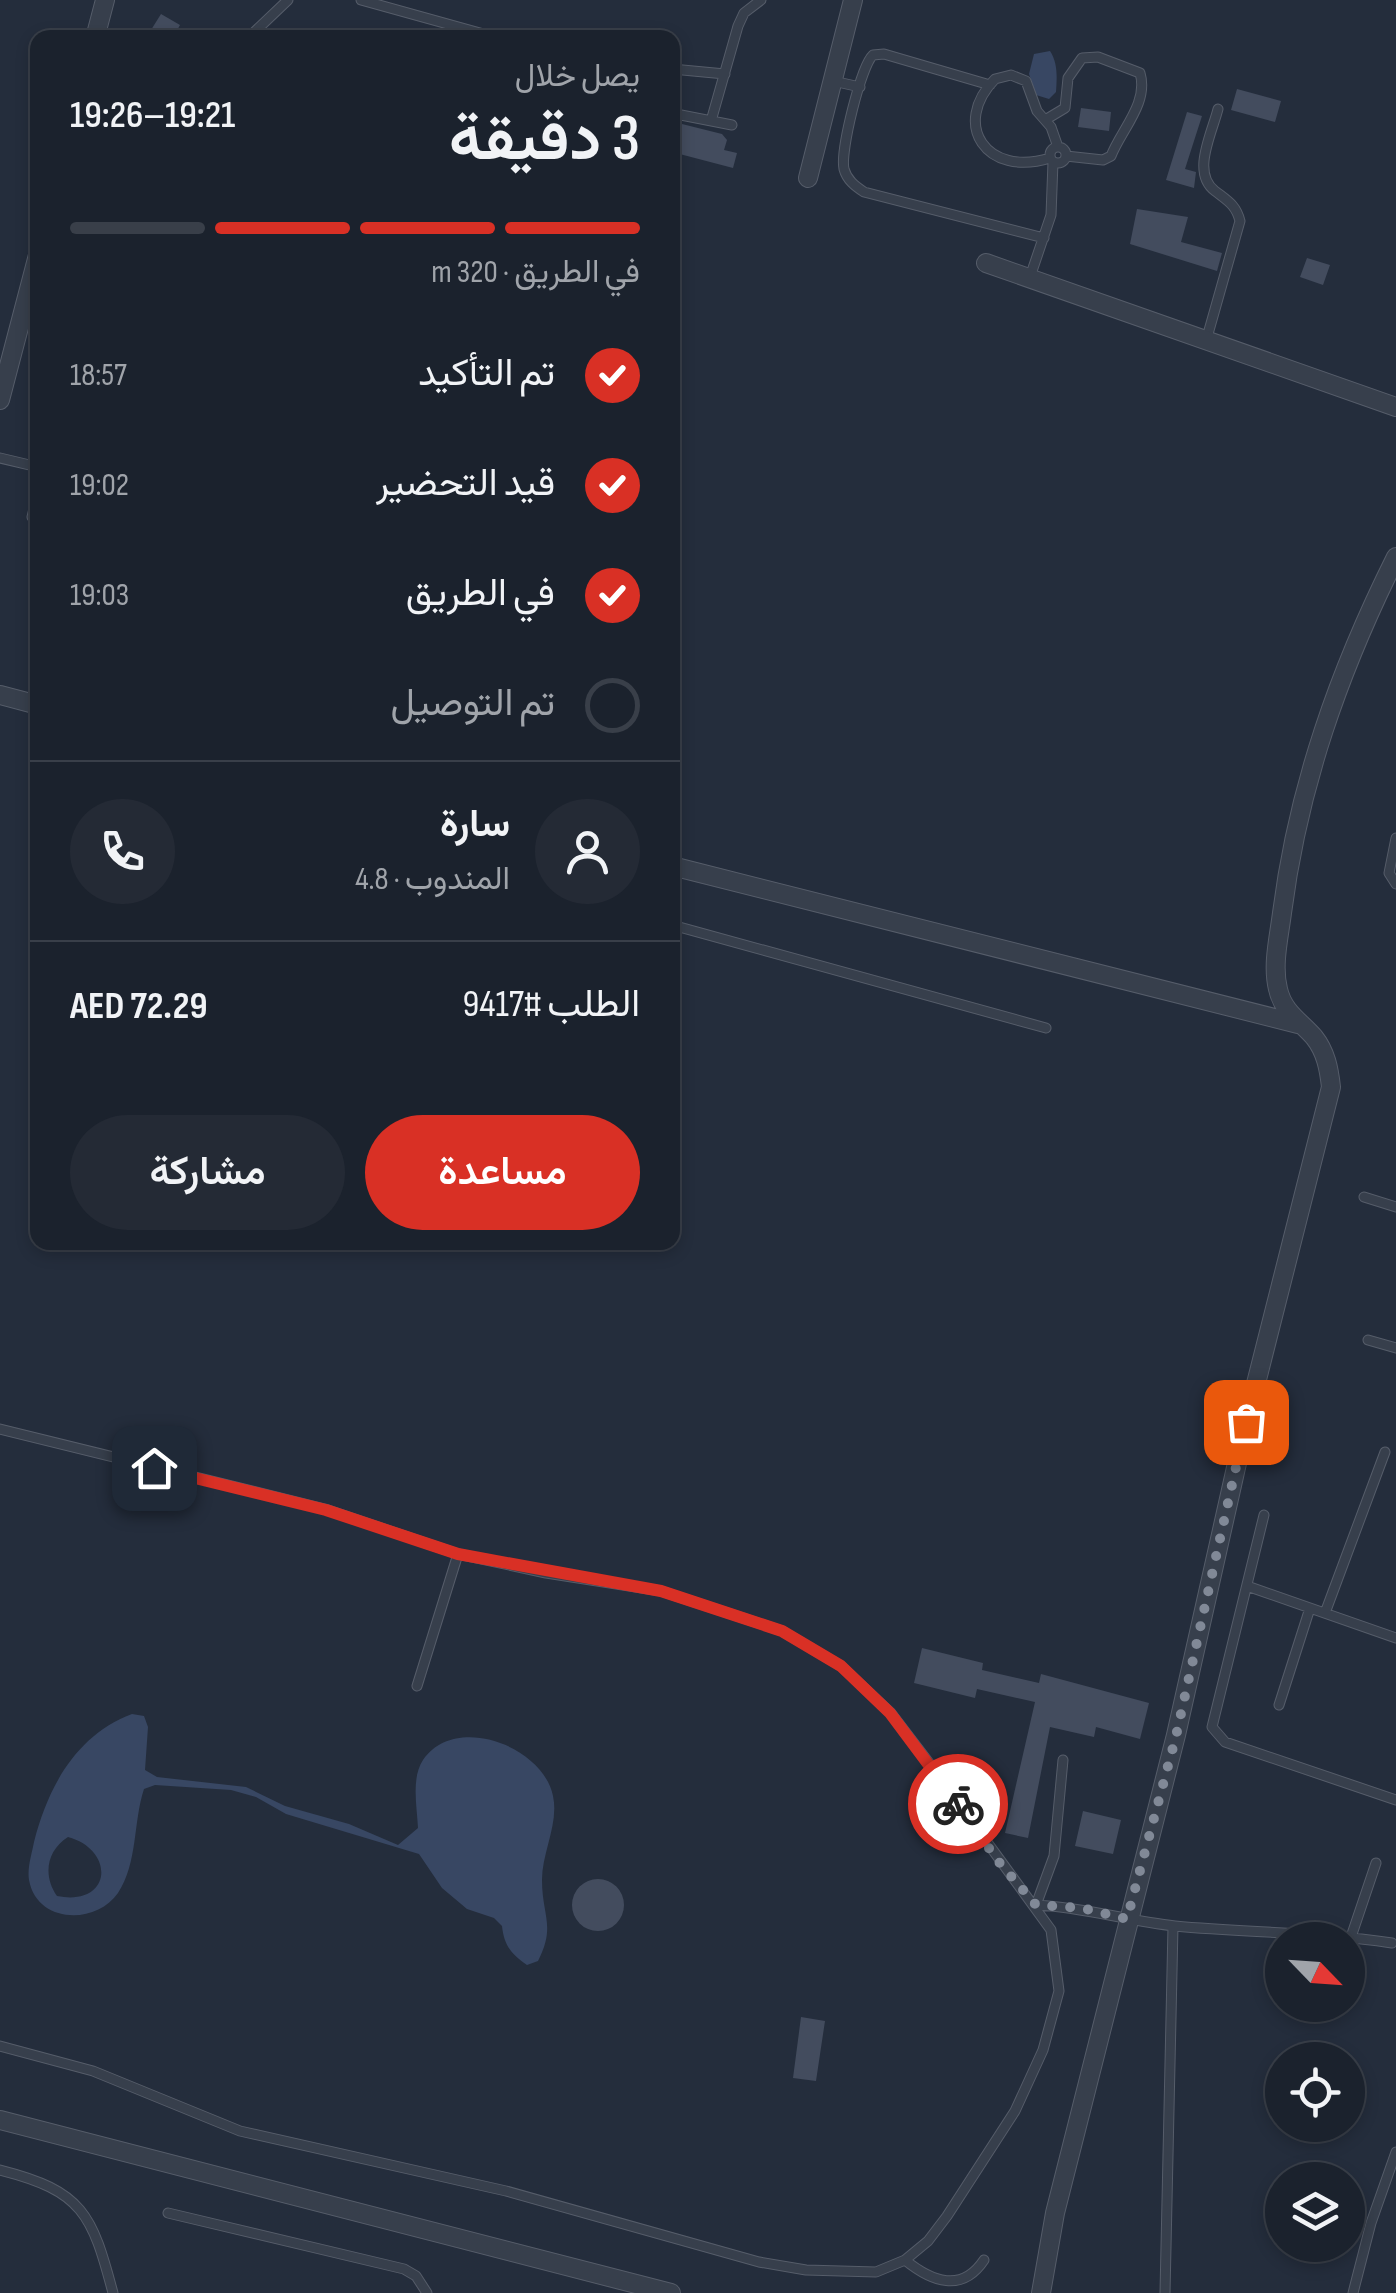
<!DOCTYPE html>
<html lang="ar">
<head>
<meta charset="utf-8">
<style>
  :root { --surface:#1b222d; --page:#242a35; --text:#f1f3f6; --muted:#a0a4aa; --line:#393f49; --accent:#d93025 }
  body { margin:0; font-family:"Sofia Sans Condensed",Vazirmatn,sans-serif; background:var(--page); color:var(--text); direction:rtl; height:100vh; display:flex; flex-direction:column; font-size:38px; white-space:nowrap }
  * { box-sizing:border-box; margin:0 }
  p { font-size:32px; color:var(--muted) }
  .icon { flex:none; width:55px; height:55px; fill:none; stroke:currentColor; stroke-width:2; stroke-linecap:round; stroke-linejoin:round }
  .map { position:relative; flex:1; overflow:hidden; direction:ltr }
  .sheet { position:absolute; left:30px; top:30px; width:650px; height:1220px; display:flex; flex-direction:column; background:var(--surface); border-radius:20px; box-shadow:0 5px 15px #0003,0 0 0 2px var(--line); direction:rtl }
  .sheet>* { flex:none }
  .needle { width:65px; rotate:115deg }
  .controls { position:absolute; left:1265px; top:1922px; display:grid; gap:20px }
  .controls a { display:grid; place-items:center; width:100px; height:100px; border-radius:50%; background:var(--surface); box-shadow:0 5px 15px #0003,0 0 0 2px var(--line); font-size:50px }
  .pin { position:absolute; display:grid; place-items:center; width:85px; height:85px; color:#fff; margin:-42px; border-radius:20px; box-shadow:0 5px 15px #0006 }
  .courier { position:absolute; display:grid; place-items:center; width:100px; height:100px; margin:-50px; border:8px solid #d93025; border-radius:50%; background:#fff; color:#222; box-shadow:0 2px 12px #0007 }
  .overview em { font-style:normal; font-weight:600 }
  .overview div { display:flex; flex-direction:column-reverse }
  .overview { display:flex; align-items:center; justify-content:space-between; height:170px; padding:0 40px }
  h1 { font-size:65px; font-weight:600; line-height:75px }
  .bar { display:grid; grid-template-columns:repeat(4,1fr); gap:15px 10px; align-content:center; height:120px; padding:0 40px }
  .bar i { height:12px; border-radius:8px; background:var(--line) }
  .bar .selected { background:var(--accent) }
  .bar p { grid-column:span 4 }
  .line { display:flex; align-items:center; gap:25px; padding:0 40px; border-top:2px solid var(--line) }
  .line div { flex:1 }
  .round { display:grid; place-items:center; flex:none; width:105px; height:105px; border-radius:52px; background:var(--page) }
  ol { padding:0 40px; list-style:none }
  li { display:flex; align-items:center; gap:30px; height:110px }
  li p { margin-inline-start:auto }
  li .icon { padding:10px; border-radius:50%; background:var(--accent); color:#fff; stroke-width:4 }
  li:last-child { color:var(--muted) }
  li i { width:55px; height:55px; border:5px solid var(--line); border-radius:50% }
  .primary-button { display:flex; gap:20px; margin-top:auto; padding:20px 40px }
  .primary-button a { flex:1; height:115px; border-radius:60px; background:var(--accent); color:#fff; font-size:40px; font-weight:600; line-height:115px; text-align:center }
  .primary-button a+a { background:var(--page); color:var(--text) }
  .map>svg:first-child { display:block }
  .water { fill:#384763; fill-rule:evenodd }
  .building { fill:#434c5e }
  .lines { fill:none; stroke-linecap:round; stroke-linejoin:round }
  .lane-casing { stroke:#565d6a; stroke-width:11 }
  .street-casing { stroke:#565d6a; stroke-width:20 }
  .lane { stroke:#373f4c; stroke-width:9 }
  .street { stroke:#373f4c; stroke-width:18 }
  .done { stroke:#818997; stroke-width:10; stroke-dasharray:0 18 }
  .route { stroke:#d93025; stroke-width:12 }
</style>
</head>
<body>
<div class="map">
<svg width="1396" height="2293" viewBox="0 0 1396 2293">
  <rect width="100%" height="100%" fill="#242d3c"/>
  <path class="water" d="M1050 51C1058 63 1057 78 1056 92L1049 99 1036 95 1029 74 1034 54Z
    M132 1714 144 1716 148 1727 145 1770 157 1777 246 1787 285 1806 349 1824 398 1845 418 1828C417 1807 411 1778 423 1760 455 1713 543 1746 553 1796 559 1824 542 1852 542 1880 542 1916 556 1926 538 1961L527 1965C511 1954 504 1945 502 1926L494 1918 467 1909 442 1888 419 1854 286 1814 256 1797 231 1790 155 1785 144 1789C133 1822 138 1863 118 1893 96 1925 37 1924 29 1880 27 1868 32 1853 34 1842 48 1787 76 1735 132 1714ZM68 1837C116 1850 112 1907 57 1896 43 1876 46 1851 68 1837Z"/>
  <path class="building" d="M161 14 180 25 173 38H146Z
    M1237 89 1281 101 1275 122 1231 110Z
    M1081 108 1111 112 1109 131 1078 127Z
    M1187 112 1202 116 1185 169 1196 172 1194 188 1166 180Z
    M682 124 722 134 727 140 724 150 737 153 733 168 672 152 677 127Z
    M1137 209 1188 217 1181 242 1222 253 1217 271 1130 244Z
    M1307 258 1330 265 1323 285 1300 277Z
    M922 1648 983 1663 982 1670 1039 1683 1041 1674 1149 1703 1140 1739 1096 1727 1094 1737 1050 1727 1028 1838 1005 1833 1035 1702 977 1689 975 1698 914 1683Z
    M1083 1811 1121 1820 1113 1854 1075 1846Z
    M572 1905a26 26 0 1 1 52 0a26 26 0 1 1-52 0Z
    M801 2017 825 2021 816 2081 793 2078Z"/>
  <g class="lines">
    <g class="lane-casing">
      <path id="lane" d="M361 0 498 38
        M248 38 288 0
        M672 69 725 74
        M833 81 860 87
        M990 85 884 54 873 55C861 66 840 151 844 169 847 180 855 186 864 192L1044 238
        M672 120 681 115 732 125
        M1045 120 1065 108 1068 78 1082 58 1098 57 1140 73C1149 103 1121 130 1111 156L1103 160 1066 156
        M711 121 738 26 744 13 761 0
        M1050 155a8 8 0 1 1 16 0a8 8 0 1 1-16 0Z
        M1050 158C986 178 951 124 995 79L1011 75 1026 81 1037 111 1051 127 1058 147
        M1030 277 1051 215 1053 162
        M1206 341 1240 221C1236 205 1228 201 1215 191 1191 173 1212 133 1218 109
        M0 458 38 467
        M38 492 32 517 38 523
        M1396 838 1389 873 1396 884
        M672 925 1046 1028
        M1364 1197 1396 1207
        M1368 1340 1396 1348
        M0 1429 325 1509 458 1554 546 1573 661 1591 782 1631 841 1666 891 1713 933 1768 1051 1930 1059 1991 1043 2050 1015 2111 947 2216 928 2241 905 2260 876 2272 806 2270 759 2262 506 2191 240 2131 93 2071 0 2046
        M1264 1515 1212 1727 1225 1742 1396 1800
        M1247 1586 1396 1638
        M1325 1613 1385 1452
        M417 1686 458 1554
        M1279 1705 1310 1608
        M1063 1760 1054 1856 1036 1905C1084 1907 1128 1921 1175 1926 1248 1933 1320 1932 1392 1943
        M1351 1937 1376 1863
        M0 2170C83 2191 92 2214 113 2293
        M168 2213 404 2269 416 2276 427 2293
        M905 2260C932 2282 962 2293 984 2260
        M1165 2293 1173 1926
        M1353 2293 1371 2223 1396 2152"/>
    </g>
    <g class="street-casing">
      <path id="street" d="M95 38 105 0
        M808 178 853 0
        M986 263 1396 407
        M0 400 38 255
        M0 695 38 705
        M672 866 1298 1024
        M0 2120 671 2293
        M1041 2293 1055 2213 1176 1735 1246 1423 1331 1087C1329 1069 1326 1052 1314 1037 1300 1021 1283 1012 1278 989 1272 965 1279 937 1282 913 1298 787 1339 671 1396 557"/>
    </g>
    <use href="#lane" class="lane"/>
    <use href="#street" class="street"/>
  </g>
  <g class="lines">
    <path class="done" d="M958 1804 998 1861 1036 1905 1082 1908 1127 1919 1176 1736 1246 1422"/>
    <path class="route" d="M154 1468 326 1510 458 1554 661 1591 782 1631 841 1666 890 1713 958 1804"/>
  </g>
</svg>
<div class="controls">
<a><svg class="needle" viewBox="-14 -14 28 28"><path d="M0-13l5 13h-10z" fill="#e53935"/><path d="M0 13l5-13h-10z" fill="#a0a4aa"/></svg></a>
<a><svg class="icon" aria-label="locate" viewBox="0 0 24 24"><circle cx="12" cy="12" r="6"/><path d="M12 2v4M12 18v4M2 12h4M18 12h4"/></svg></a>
<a><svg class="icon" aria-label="layers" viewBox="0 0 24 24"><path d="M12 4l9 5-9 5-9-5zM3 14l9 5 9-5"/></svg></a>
</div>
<div class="pin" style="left:1246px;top:1422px;background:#ea580c"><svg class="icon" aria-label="bag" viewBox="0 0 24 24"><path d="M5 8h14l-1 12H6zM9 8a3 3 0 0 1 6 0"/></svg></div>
<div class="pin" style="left:154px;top:1468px;background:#1f2937"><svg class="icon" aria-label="home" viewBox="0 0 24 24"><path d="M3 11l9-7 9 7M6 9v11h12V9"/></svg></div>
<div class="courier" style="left:958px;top:1804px"><svg class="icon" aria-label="bike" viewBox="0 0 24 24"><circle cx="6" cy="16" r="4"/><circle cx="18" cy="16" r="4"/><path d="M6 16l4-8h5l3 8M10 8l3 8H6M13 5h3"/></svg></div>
<section class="sheet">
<div class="overview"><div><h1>3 دقيقة</h1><p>يصل خلال</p></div><em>19:21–19:26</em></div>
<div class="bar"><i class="selected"></i><i class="selected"></i><i class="selected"></i><i></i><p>في الطريق · 320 m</p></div>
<ol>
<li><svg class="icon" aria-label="check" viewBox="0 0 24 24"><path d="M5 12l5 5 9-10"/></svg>تم التأكيد<p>18:57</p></li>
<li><svg class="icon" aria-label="check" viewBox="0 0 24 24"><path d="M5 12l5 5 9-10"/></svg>قيد التحضير<p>19:02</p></li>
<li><svg class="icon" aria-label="check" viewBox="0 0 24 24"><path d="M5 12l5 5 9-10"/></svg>في الطريق<p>19:03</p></li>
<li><i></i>تم التوصيل</li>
</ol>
<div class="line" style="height:180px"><a class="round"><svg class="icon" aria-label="person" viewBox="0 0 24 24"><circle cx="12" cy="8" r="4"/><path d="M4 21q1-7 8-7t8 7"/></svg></a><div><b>سارة</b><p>المندوب · 4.8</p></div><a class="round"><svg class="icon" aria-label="phone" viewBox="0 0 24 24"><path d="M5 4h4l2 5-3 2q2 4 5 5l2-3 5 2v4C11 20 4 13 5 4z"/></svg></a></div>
<div class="line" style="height:130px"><div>الطلب #9417</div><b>AED 72.29</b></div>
<div class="primary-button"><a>مساعدة</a><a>مشاركة</a></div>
</section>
</div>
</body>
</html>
